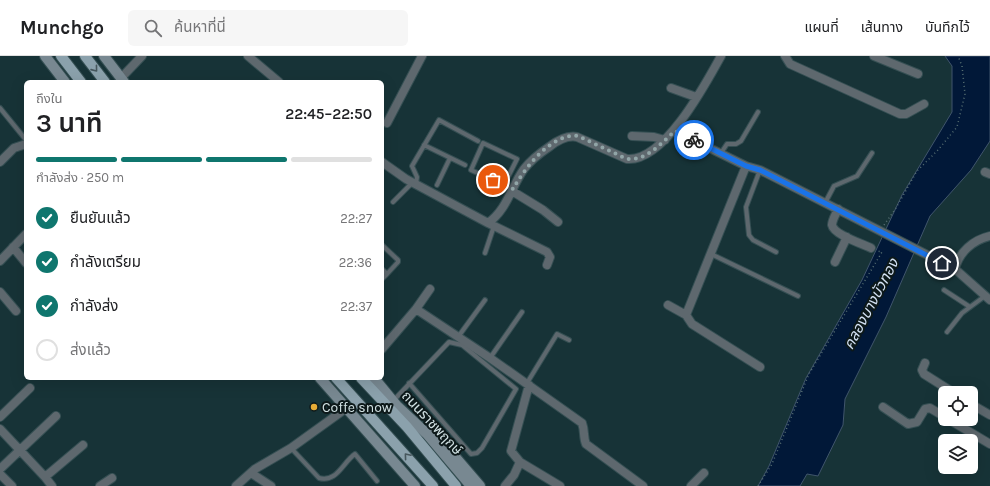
<!DOCTYPE html>
<html lang="th">
<head>
<meta charset="utf-8">
<style>
  :root { --surface:#fff; --page:#f6f6f6; --text:#202124; --muted:#757577; --line:#e0e0e0; --accent:#0f766e }
  body { margin:0; font-family:Karla,"Noto Sans Thai",sans-serif; background:var(--page); color:var(--text); height:100vh; display:flex; flex-direction:column; font-size:15px; white-space:nowrap }
  * { box-sizing:border-box; margin:0 }
  p { font-size:13px; color:var(--muted) }
  .icon { flex:none; width:22px; height:22px; fill:none; stroke:currentColor; stroke-width:2; stroke-linecap:round; stroke-linejoin:round }
  .map { position:relative; flex:1; overflow:hidden }
  .side { position:absolute; left:24px; top:24px; width:360px; height:300px; display:flex; flex-direction:column; background:var(--surface); border-radius:6px; box-shadow:0 4px 16px #0002 }
  .side>* { flex:none }
  .tools { position:absolute; left:938px; top:330px; display:grid; gap:8px }
  .tools a { display:grid; place-items:center; width:40px; height:40px; border-radius:6px; background:var(--surface); box-shadow:0 4px 16px #0002; font-size:20px }
  .pin { position:absolute; display:grid; place-items:center; width:34px; height:34px; color:#fff; margin:-17px; border:2px solid #fff; border-radius:50%; box-shadow:0 1px 4px #0007 }
  .courier { position:absolute; display:grid; place-items:center; width:40px; height:40px; margin:-20px; border:3px solid #1a73e8; border-radius:50%; background:#fff; color:#222; box-shadow:0 1px 5px #0007 }
  .summary em { font-style:normal; font-weight:600 }
  .summary div { display:flex; flex-direction:column-reverse }
  .summary { display:flex; align-items:center; justify-content:space-between; height:68px; padding:0 12px }
  h1 { font-size:26px; font-weight:600; line-height:30px }
  .bar { display:grid; grid-template-columns:repeat(4,1fr); gap:6px 4px; align-content:center; height:48px; padding:0 12px }
  .bar i { height:5px; border-radius:3px; background:var(--line) }
  .bar .current { background:var(--accent) }
  .bar p { grid-column:span 4 }
  ol { padding:0 12px; list-style:none }
  li { display:flex; align-items:center; gap:12px; height:44px }
  li p { margin-inline-start:auto }
  li .icon { padding:4px; border-radius:50%; background:var(--accent); color:#fff; stroke-width:4 }
  li:last-child { color:var(--muted) }
  li i { width:22px; height:22px; border:2px solid var(--line); border-radius:50% }
  header { display:flex; align-items:center; gap:24px; box-sizing:border-box; height:56px; padding:0 20px; background:var(--surface); border-bottom:1px solid var(--line) }
  header strong { font-size:19px }
  nav { display:flex; gap:22px; margin-inline-start:auto; font-size:14px }
  .search { width:280px; height:36px; background:var(--page); display:flex; align-items:center; gap:10px; box-sizing:border-box; padding:0 14px; border-radius:6px; color:var(--muted); font-size:15px }
  .map>svg:first-child { display:block }
  .water { fill:#011838; stroke:#40556c }
  .lines { fill:none; stroke-linecap:round; stroke-linejoin:round }
  .lane-casing { stroke:#354f53; stroke-width:6 }
  .street-casing { stroke:#354f53; stroke-width:10 }
  .secondary-casing { stroke:#354f53; stroke-width:12 }
  .primary-casing { stroke:#354f53; stroke-width:12 }
  .path { stroke:#566e71; stroke-width:1.5; stroke-dasharray:1 3; stroke-linecap:butt }
  .lane { stroke:#5e686e; stroke-width:4 }
  .street { stroke:#5e686e; stroke-width:8 }
  .secondary { stroke:#788891; stroke-width:10 }
  .primary { stroke:#8ba1ac; stroke-width:10 }
  .oneway { stroke:#46565c }
  .done { stroke:#91a5a7; stroke-width:4; stroke-dasharray:0 7.2 }
  .route { stroke:#1a73e8; stroke-width:5 }
  .poi-dot { fill:#e6ac36; stroke:#0d191a; stroke-width:1.5 }
  .labels { text-anchor:middle; dominant-baseline:central; stroke-width:4; stroke-linejoin:round; paint-order:stroke }
  .poi-label { font-size:14px; fill:#d2e2e4; stroke:#0d191a; text-anchor:start }
  .street-label { font-size:14px; fill:#d2e2e4; stroke:#0d191a }
  .water-label { font-size:15px; font-style:italic; fill:#d4e2f4; stroke:#0d191a }
</style>
</head>
<body>
<header>
<strong>Munchgo</strong>
<div class="search"><svg class="icon" aria-label="search" viewBox="0 0 24 24"><circle cx="10" cy="10" r="6"/><path d="M15 15l6 6"/></svg>ค้นหาที่นี่</div>
<nav><a>แผนที่</a><a>เส้นทาง</a><a>บันทึกไว้</a></nav>
</header>
<div class="map">
<svg width="990" height="430" viewBox="0 0 990 430">
  <rect width="100%" height="100%" fill="#173337"/>
  <path class="water" d="M945 0H990V85L971 114 930 160 886 261 845 343 843 369 818 420 807 418 800 430H758L769 410 806 322 862 224 902 139 952 56V10Z"/>
  <g class="lines">
    <g class="lane-casing">
      <path id="lane" d="M0 52 26 84
        M424 89 465 109
        M721 97 727 88H736L741 85 758 56
        M760 114 746 151 749 179 753 184 776 196
        M416 128 417 121 412 110 439 64 478 85
        M437 129 450 102
        M504 129 517 103 483 87 471 114 513 133
        M393 146 412 127
        M825 147 834 130 857 120 872 97
        M382 189 398 204V206L387 218
        M485 197 494 170
        M711 198 798 240
        M382 213 387 218 382 223
        M944 234 970 251
        M947 276 962 257 985 240
        M458 281 485 244
        M490 302 522 256
        M527 327 557 278 569 284
        M393 345 449 286 462 289 516 333 482 392 477 397 471 398 409 327
        M291 392 319 422C337 427 343 406 355 398L377 425"/>
    </g>
    <g class="street-casing">
      <path id="street" d="M248 0 279 26
        M785 0 790 8 900 58H906L924 48
        M874 0 918 18
        M121 22 142 0
        M671 32 696 41
        M387 67 422 0
        M675 75 746 110 760 114 955 213 990 244
        M632 80 654 81 665 84
        M0 106 14 92 26 88
        M382 106 406 123 488 167C507 154 511 131 524 113 531 104 540 97 549 91 558 84 567 79 577 81L627 103C664 106 705 29 721 0
        M746 110 686 259 692 268 760 311
        M985 116 990 118
        M512 135 543 154 558 166
        M838 153C836 158 832 164 832 169 834 179 863 188 871 192
        M488 167 547 196 550 201 547 209
        M13 191 26 207
        M0 205 26 178
        M835 206 847 181
        M955 213C959 196 973 184 990 180
        M0 236 16 255
        M668 249 686 259
        M416 253 430 233
        M382 293 416 253 490 302 582 367C585 375 583 381 586 388L643 430
        M925 307 922 314 924 318 954 337
        M971 348 990 359
        M883 351 908 368 917 366 925 353 930 352 945 361
        M0 361 30 332
        M948 363 990 388
        M0 373 45 421
        M520 406 560 430
        M0 413 56 360
        M251 417 271 430
        M0 418 12 430
        M52 430 45 421 83 389
        M100 430 112 422
        M236 430 255 413 291 392 341 356
        M505 430 514 419 520 406 511 395 529 329
        M691 430 704 417"/>
    </g>
    <g class="secondary-casing">
      <path id="secondary" d="M45 0 65 26
        M104 0 124 26
        M320 322 415 430
        M374 322 397 350 427 378 471 430
        M432 374 480 430"/>
    </g>
    <g class="primary-casing">
      <path id="primary" d="M61 0 81 26
        M85 0 105 26
        M336 322 433 430
        M361 322 407 371 456 430"/>
    </g>
    <path class="path" d="M884 169 896 152 917 115 938 94 957 71 965 38 962 10 958 0
      M758 430 772 408 809 318 882 196 877 195"/>
    <use href="#lane" class="lane"/>
    <use href="#street" class="street"/>
    <use href="#secondary" class="secondary"/>
    <use href="#primary" class="primary"/>
  </g>
  <defs><path id="oneway-chevron" d="M-2-3.5L2.5 0L-2 3.5" fill="none" stroke-width="1.6" stroke-linecap="round" stroke-linejoin="round"/></defs>
  <g class="oneway">
    <use href="#oneway-chevron" transform="translate(95 13) rotate(51)"/>
    <use href="#oneway-chevron" transform="translate(407 400) rotate(-130)"/>
  </g>
  <g class="lines">
    <path class="done" d="M493 124 513 133C524 113 551 77 578 80L627 103C647 105 661 87 675 75L694 84"/>
    <path class="route" d="M694 84 746 110 760 114 942 207"/>
  </g>
  <circle class="poi-dot" cx="314" cy="351" r="4"/>
  <g class="labels">
    <g class="poi-label">
      <text x="322" y="351">Coffe snow</text>
    </g>
    <g class="street-label">
      <text transform="translate(432 367) rotate(47)">ถนนราชพฤกษ์</text>
    </g>
    <g class="water-label">
      <text transform="translate(871 248) rotate(-62)">คลองบางบัวทอง</text>
    </g>
  </g>
</svg>
<div class="tools">
<a><svg class="icon" aria-label="locate" viewBox="0 0 24 24"><circle cx="12" cy="12" r="6"/><path d="M12 2v4M12 18v4M2 12h4M18 12h4"/></svg></a>
<a><svg class="icon" aria-label="layers" viewBox="0 0 24 24"><path d="M12 4l9 5-9 5-9-5zM3 14l9 5 9-5"/></svg></a>
</div>
<div class="pin" style="left:493px;top:124px;background:#ea580c"><svg class="icon" aria-label="bag" viewBox="0 0 24 24"><path d="M5 8h14l-1 12H6zM9 8a3 3 0 0 1 6 0"/></svg></div>
<div class="pin" style="left:942px;top:207px;background:#1f2937"><svg class="icon" aria-label="home" viewBox="0 0 24 24"><path d="M3 11l9-7 9 7M6 9v11h12V9"/></svg></div>
<div class="courier" style="left:694px;top:84px"><svg class="icon" aria-label="bike" viewBox="0 0 24 24"><circle cx="6" cy="16" r="4"/><circle cx="18" cy="16" r="4"/><path d="M6 16l4-8h5l3 8M10 8l3 8H6M13 5h3"/></svg></div>
<section class="side">
<div class="summary"><div><h1>3 นาที</h1><p>ถึงใน</p></div><em>22:45–22:50</em></div>
<div class="bar"><i class="current"></i><i class="current"></i><i class="current"></i><i></i><p>กำลังส่ง · 250 m</p></div>
<ol>
<li><svg class="icon" aria-label="check" viewBox="0 0 24 24"><path d="M5 12l5 5 9-10"/></svg>ยืนยันแล้ว<p>22:27</p></li>
<li><svg class="icon" aria-label="check" viewBox="0 0 24 24"><path d="M5 12l5 5 9-10"/></svg>กำลังเตรียม<p>22:36</p></li>
<li><svg class="icon" aria-label="check" viewBox="0 0 24 24"><path d="M5 12l5 5 9-10"/></svg>กำลังส่ง<p>22:37</p></li>
<li><i></i>ส่งแล้ว</li>
</ol>
</section>
</div>
</body>
</html>
